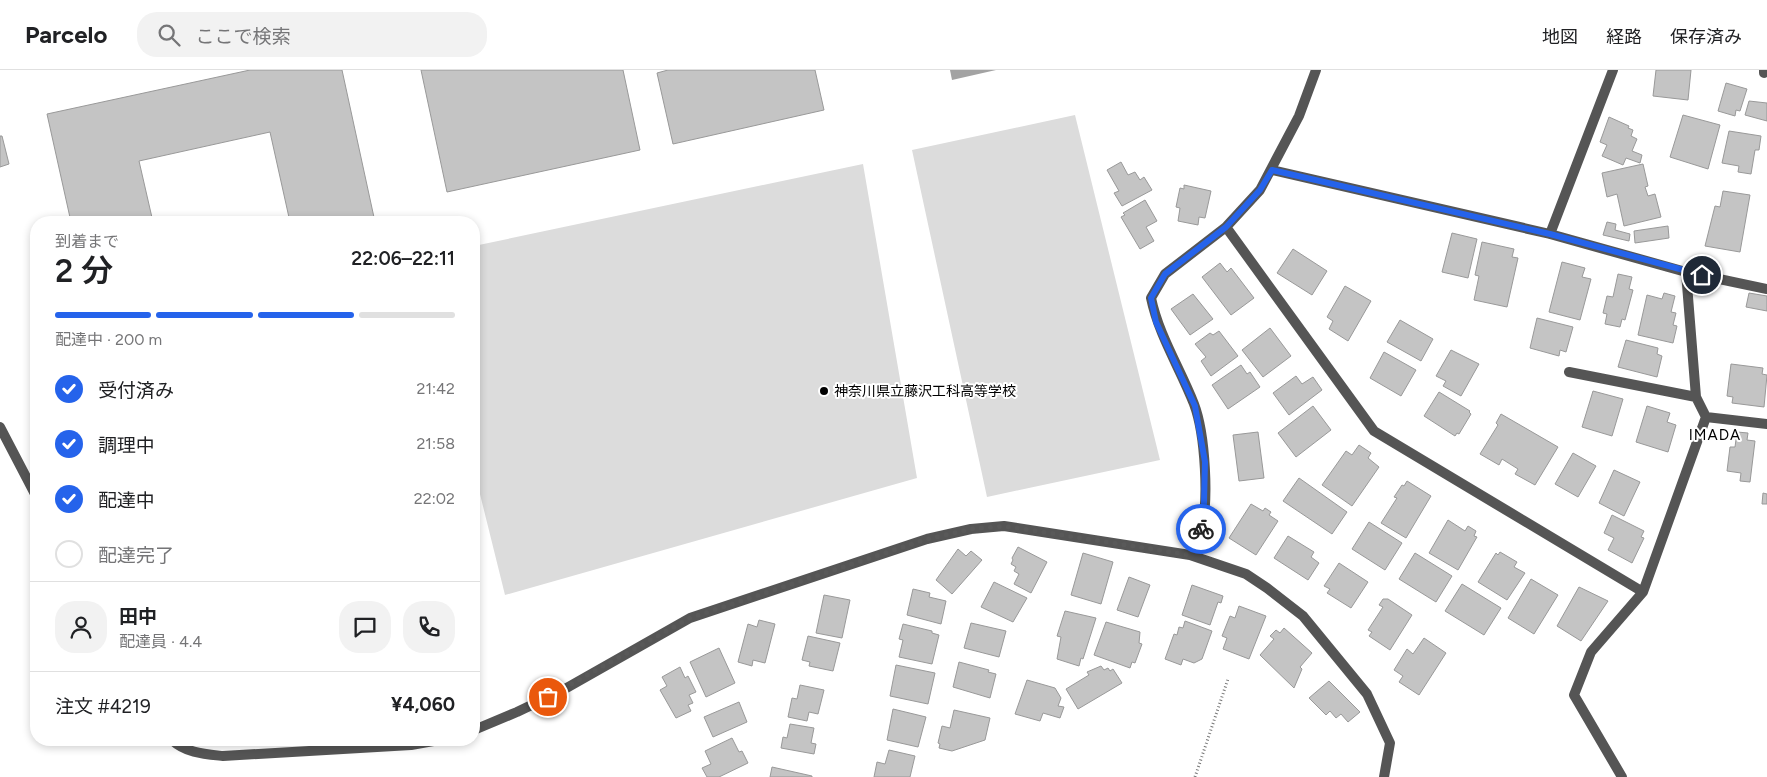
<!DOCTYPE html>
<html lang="ja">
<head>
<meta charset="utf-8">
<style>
  :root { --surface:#fff; --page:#f2f2f2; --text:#202124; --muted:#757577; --line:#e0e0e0; --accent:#2563eb }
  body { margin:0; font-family:Figtree,"Noto Sans JP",sans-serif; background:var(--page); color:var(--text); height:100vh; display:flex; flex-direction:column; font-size:19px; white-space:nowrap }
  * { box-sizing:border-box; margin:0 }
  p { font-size:16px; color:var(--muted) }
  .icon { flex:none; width:28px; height:28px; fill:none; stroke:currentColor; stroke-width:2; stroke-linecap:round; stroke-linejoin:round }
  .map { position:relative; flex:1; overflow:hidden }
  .sheet { position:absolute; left:30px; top:146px; width:450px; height:530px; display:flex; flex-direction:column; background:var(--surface); border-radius:20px; box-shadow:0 2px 8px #0003 }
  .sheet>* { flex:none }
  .pin { position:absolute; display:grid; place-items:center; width:42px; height:42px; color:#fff; margin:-21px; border:2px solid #fff; border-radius:50%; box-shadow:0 1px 5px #0007 }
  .courier { position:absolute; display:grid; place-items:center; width:50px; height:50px; margin:-25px; border:4px solid #2563eb; border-radius:50%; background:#fff; color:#222; box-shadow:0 1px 6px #0007 }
  .overview em { font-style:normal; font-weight:600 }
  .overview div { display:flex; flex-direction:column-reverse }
  .overview { display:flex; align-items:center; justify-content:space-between; height:85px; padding:0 25px }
  h1 { font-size:32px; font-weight:600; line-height:38px }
  .bar { display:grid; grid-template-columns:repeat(4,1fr); gap:8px 5px; align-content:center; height:60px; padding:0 25px }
  .bar i { height:6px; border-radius:4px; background:var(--line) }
  .bar .on { background:var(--accent) }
  .bar p { grid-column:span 4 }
  .line { display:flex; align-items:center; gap:12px; padding:0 25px; border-top:1px solid var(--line) }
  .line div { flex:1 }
  .round { display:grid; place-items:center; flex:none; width:52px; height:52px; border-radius:20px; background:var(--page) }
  ol { padding:0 25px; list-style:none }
  li { display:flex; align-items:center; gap:15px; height:55px }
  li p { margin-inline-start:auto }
  li .icon { padding:5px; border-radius:50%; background:var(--accent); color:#fff; stroke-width:4 }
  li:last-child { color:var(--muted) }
  li i { width:28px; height:28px; border:2px solid var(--line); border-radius:50% }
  header { display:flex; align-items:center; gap:30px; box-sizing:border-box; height:70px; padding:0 25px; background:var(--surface); border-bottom:1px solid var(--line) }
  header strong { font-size:24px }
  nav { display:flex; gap:28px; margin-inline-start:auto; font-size:18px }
  .search { width:350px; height:45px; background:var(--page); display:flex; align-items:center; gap:12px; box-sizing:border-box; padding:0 18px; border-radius:20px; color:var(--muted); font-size:19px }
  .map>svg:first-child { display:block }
  .green { fill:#dcdcdc }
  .water { fill:#a3a3a3 }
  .building { fill:#c4c4c4; stroke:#999 }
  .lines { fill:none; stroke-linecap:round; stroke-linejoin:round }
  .path { stroke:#777; stroke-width:3; stroke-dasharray:1 2.5; stroke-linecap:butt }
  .street { stroke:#555; stroke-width:10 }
  .done { stroke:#595959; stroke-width:5; stroke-dasharray:0 9 }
  .route { stroke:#2563eb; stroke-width:6 }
  .poi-dot { fill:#000; stroke:#fff; stroke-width:2 }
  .labels { text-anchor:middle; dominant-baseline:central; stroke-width:4; stroke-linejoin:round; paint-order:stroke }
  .poi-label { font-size:14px; fill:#000; stroke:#fff; text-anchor:start }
  .neighbourhood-label { font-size:15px; letter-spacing:1px; fill:#000; stroke:#fff }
</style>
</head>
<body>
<header>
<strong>Parcelo</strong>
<div class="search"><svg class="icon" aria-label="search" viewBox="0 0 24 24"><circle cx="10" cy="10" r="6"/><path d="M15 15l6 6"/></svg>ここで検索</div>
<nav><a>地図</a><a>経路</a><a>保存済み</a></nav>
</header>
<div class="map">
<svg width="1767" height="707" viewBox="0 0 1767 707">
  <rect width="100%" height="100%" fill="#fff"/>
  <path class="green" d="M1075 45 1160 390 987 427 912 80Z
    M863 94 917 408 505 525 474 400V176Z"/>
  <path class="water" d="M950 0H996L952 10Z"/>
  <path class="building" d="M250 0H342L375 152H290L270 62 139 91 153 152H71L47 44Z
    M421 0H623L640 80 447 122Z
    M668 0H815L824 40 673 74 657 3Z
    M1656 0H1691L1688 30 1653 26Z
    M1726 13 1747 19 1740 41 1736 40 1735 46 1718 41Z
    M1749 31 1767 33V51L1745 45Z
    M1683 45 1720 55 1708 99 1670 87Z
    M1609 47 1629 56 1628 58 1633 60 1631 66 1637 69 1632 81 1642 85 1640 93 1626 88 1623 95 1602 86 1607 75 1600 72Z
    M1729 61 1761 66 1759 80H1755L1751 104 1738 102 1739 96 1722 93Z
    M0 66H2L9 94 0 97Z
    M1121 92 1128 105 1135 102 1140 110 1144 107 1152 120 1122 136 1114 123 1119 121 1107 100Z
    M1643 94 1648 116 1645 117 1648 126 1655 124 1661 147 1624 156 1617 124 1607 127 1602 103Z
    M1184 115 1211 121 1205 148 1199 147 1198 155 1178 151 1180 138 1176 137 1180 118 1184 119Z
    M1723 121 1750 125 1740 182 1705 176 1715 136 1720 137Z
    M1145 130 1157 151 1146 157 1154 171 1140 179 1121 147 1125 145 1123 143Z
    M1607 152 1616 154 1615 160 1630 164 1629 171 1603 165Z
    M1668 156 1669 168 1635 173 1634 161Z
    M1452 163 1477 169 1468 208 1442 202Z
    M1482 172 1514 179 1512 187 1518 188 1507 237 1474 230 1479 206 1475 205Z
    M1293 179 1327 201 1312 225 1277 203Z
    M1562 192 1585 198 1582 207 1591 209 1580 250 1549 242Z
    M1220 193 1227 202 1231 198 1254 228 1231 245 1202 207Z
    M1618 204 1632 207 1629 219 1633 220 1625 250 1622 249 1620 257 1605 254 1607 244 1603 243 1607 226 1613 227Z
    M1345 216 1371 231 1348 271 1329 259 1333 251 1327 247Z
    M1664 223 1675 226 1671 242 1676 243 1673 255 1677 256 1673 273 1638 265 1647 225 1662 229Z
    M1749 223 1767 226V241L1746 237Z
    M1193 224 1213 249 1190 265 1171 239Z
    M1537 248 1573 257 1566 282 1560 280 1559 286 1530 278Z
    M1400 250 1433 269 1421 291 1387 272Z
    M1270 258 1291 286 1263 307 1242 280Z
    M1219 261 1238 286 1211 306 1201 291 1206 287 1195 274 1210 263 1213 265Z
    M1626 270 1658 278 1657 284 1662 286 1657 307 1618 297Z
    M1451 280 1479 294 1461 326 1443 316 1446 311 1436 306Z
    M1384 282 1416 300 1401 326 1370 308Z
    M1731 294 1763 298 1762 304 1767 305 1764 337 1732 333 1733 327 1727 326Z
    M1241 295 1247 304 1250 302 1260 317 1228 339 1212 315Z
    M1296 306 1302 314 1313 307 1322 320 1289 345 1273 323Z
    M1593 321 1623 329 1612 366 1582 357Z
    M1439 322 1470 341 1469 342 1471 344 1459 364 1457 363 1455 366 1424 346Z
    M1313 336 1331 360 1296 387 1278 363Z
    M1647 336 1670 343 1667 352 1676 355 1668 382 1636 372Z
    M1501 344 1558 377 1535 415 1515 404 1518 399 1502 389 1499 395 1480 384 1498 355 1496 353Z
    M1258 362 1264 408 1239 411 1233 365Z
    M1737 362 1748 363 1747 370 1755 371 1750 412 1740 411 1741 403 1727 401 1730 377H1735Z
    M1359 375 1371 383 1368 388 1379 397 1352 436 1322 415 1346 381 1352 385Z
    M1573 383 1596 396 1578 427 1555 414Z
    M1614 400 1640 412 1624 446 1599 433Z
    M1299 408 1347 442 1332 464 1283 431Z
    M1407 411 1431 426 1406 468 1381 453 1397 428 1394 427 1402 415 1404 416Z
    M1763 423 1767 424V434H1762Z
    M1251 434 1263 441 1265 438 1271 442 1269 445 1278 451 1256 485 1229 468Z
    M1612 445 1644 461 1641 467 1644 468 1632 493 1608 480 1614 468 1604 463Z
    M1448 450 1465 461 1468 456 1476 461 1474 466 1477 467 1458 500 1429 483Z
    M1369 452 1402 473 1385 500 1352 479Z
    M1288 466 1314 482 1311 487 1319 493 1308 510 1274 488Z
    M1018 477 1047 492 1031 523 1014 514 1019 504 1014 501 1016 497 1011 494 1013 490 1012 488Z
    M958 479 966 486 971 481 982 490 952 524 936 510Z
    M1500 482 1517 492 1514 497 1525 503 1507 530 1478 512 1496 483 1498 485Z
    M1083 483 1113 492 1101 534 1071 525Z
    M1415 483 1452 506 1436 532 1399 509Z
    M1339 493 1368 512 1351 538 1327 523 1330 519 1324 516Z
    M1129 507 1150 515 1138 547 1117 540Z
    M1531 509 1558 525 1534 564 1508 548Z
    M994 512 1027 528 1013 552 981 537Z
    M1462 514 1501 538 1484 565 1445 541Z
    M1192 515 1223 526 1221 533 1218 532 1210 555 1182 545Z
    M1579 517 1608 531 1581 571 1557 556Z
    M913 519 930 523 929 527 946 531 941 554 907 545Z
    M824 525 850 530 842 568 816 563Z
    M1383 529H1388L1412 545 1390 580 1369 566 1372 562 1368 560 1383 537 1379 535Z
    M1239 536 1266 546 1249 589 1223 579 1227 568 1222 566 1230 546 1235 548Z
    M1065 541 1096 548 1083 589 1081 588 1079 596 1057 589 1061 567 1057 566Z
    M759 550 775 554 765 593 753 590 752 596 738 592 748 554 757 557Z
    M1185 551 1212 561 1202 589 1194 593 1183 589 1181 595 1165 589 1174 564 1177 565 1179 557 1183 558Z
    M1106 552 1140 562 1139 573 1142 574 1135 593 1132 592 1130 598 1094 585Z
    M971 553 1006 561 999 587 964 578Z
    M903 554 932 561V563L939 565 932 594 899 587 903 570 899 569Z
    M1284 558 1312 583 1300 597 1302 599 1294 618 1260 585 1274 569 1270 566 1276 560 1280 563Z
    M808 566 840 573 833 601 809 596 810 592 802 590Z
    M1424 568 1446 583 1419 625 1399 612 1403 606 1394 600 1407 579 1413 584Z
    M719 578 735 613 706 627 690 592Z
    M959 592 989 600 988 602 996 604 990 628 953 617Z
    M896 595 935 603 928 634 890 626Z
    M1101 596 1104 600 1108 598 1110 601 1113 599 1122 613 1078 639 1066 619 1089 605 1087 602Z
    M680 597 685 608 688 606 696 622 689 625 693 633 688 635 691 641 676 648 660 620 667 616 662 607Z
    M1027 610 1055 618 1061 628 1058 636 1064 637 1060 648 1043 643 1040 651 1015 644Z
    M1329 611 1360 642 1348 652 1341 644 1336 648 1330 641 1326 645 1309 628Z
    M800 615 824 620 818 644 809 642 807 651 788 647 792 628 797 629Z
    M739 632 747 652 713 667 704 647Z
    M893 639 926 647 918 677 887 670Z
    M954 640 990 648 985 670 952 681 939 678 940 674 938 673 942 656 950 658Z
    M790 654 814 658 811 673 816 674 814 684 781 678 783 667 787 668Z
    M732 668 739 682 742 681 748 693 719 707H707L702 698 711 694 705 681Z
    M889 680 915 686 910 707H874L877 692 885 694Z
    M772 697 812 706V707H770Z"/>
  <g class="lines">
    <path class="path" d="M1195 707 1228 609"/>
    <path class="street" d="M1764 3V0
      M1272 100 1550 164 1686 202 1767 219
      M1226 157 1374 361 1643 522
      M1550 164 1613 0
      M1569 302 1696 327
      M1706 347 1767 354
      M0 357 36 426
      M1190 485C1194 478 1198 471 1200 464 1210 434 1205 363 1194 334 1180 298 1159 266 1151 228L1165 204 1226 157 1260 120 1299 46 1316 0
      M474 660 517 642 563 620 690 548 927 469 971 459 1004 456 1190 485 1246 504 1267 518 1303 546 1367 624 1390 673 1384 707
      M172 670C186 683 204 684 223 686L411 675 439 670
      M1622 707 1574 625 1591 582 1643 522 1706 347 1696 327 1686 202"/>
  </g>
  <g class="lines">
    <path class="done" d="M548 627 690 548 927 469 971 459 1004 456 1190 485 1201 459"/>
    <path class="route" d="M1201 459 1204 433 1205 392 1195 336 1156 252 1151 228 1165 204 1226 157 1260 120 1272 100 1550 164 1702 205"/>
  </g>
  <circle class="poi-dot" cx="824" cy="321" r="5"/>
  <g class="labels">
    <g class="poi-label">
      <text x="834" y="321">神奈川県立藤沢工科高等学校</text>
    </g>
    <g class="neighbourhood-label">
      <text x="1715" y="365">IMADA</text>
    </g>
  </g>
</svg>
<div class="pin" style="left:548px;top:627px;background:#ea580c"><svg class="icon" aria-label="bag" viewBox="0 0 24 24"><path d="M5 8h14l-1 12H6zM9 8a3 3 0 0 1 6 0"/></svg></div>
<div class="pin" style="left:1702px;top:205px;background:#1f2937"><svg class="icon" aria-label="home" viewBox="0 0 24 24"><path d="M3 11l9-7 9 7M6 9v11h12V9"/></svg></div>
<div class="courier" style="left:1201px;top:459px"><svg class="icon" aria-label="bike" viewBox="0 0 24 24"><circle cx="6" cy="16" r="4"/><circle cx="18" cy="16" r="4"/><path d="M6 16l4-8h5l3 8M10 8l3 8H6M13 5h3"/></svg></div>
<section class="sheet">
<div class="overview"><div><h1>2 分</h1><p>到着まで</p></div><em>22:06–22:11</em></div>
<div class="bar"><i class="on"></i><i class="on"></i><i class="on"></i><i></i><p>配達中 · 200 m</p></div>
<ol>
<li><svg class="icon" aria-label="check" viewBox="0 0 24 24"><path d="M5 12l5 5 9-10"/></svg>受付済み<p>21:42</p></li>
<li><svg class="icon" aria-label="check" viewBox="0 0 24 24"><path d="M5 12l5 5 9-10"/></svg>調理中<p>21:58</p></li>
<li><svg class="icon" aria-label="check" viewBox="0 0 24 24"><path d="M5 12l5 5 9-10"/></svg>配達中<p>22:02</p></li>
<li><i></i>配達完了</li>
</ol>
<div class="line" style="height:90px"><a class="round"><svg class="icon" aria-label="person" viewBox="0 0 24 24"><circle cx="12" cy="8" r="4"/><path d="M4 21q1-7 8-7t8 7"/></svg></a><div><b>田中</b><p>配達員 · 4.4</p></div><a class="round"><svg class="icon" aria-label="chat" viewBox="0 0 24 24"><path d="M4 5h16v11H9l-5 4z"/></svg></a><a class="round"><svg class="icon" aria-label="phone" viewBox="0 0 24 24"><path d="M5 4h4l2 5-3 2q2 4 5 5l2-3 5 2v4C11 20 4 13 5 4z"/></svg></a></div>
<div class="line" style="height:65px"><div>注文 #4219</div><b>¥4,060</b></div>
</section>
</div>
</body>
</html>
